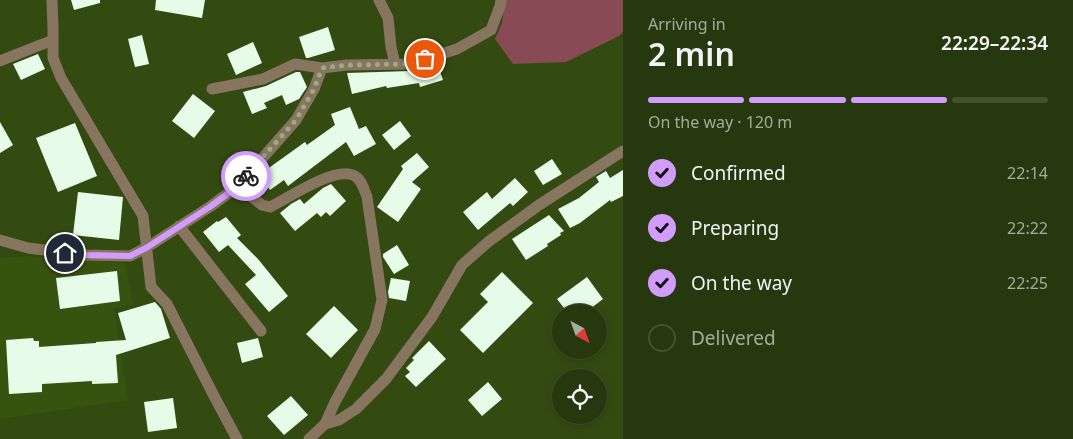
<!DOCTYPE html>
<html lang="en">
<head>
<meta charset="utf-8">
<style>
  :root { --surface:#26380d; --page:#2e3f16; --text:#f1f3f6; --muted:#a4ac9d; --line:#42522e; --accent:#d29cfd }
  body { margin:0; font-family:"Noto Sans",sans-serif; background:var(--page); color:var(--text); height:100vh; display:flex; flex-direction:column; font-size:19px; white-space:nowrap }
  * { box-sizing:border-box; margin:0 }
  p { font-size:16px; color:var(--muted) }
  .icon { flex:none; width:28px; height:28px; fill:none; stroke:currentColor; stroke-width:2; stroke-linecap:round; stroke-linejoin:round }
  .map { position:relative; flex:1; overflow:hidden }
  .details { display:flex; flex-direction:column; background:var(--surface); width:450px }
  .details>* { flex:none }
  .needle { width:32px; rotate:139deg }
  .buttons { position:absolute; left:552px; top:304px; display:grid; gap:10px }
  .buttons a { display:grid; place-items:center; width:55px; height:55px; border-radius:50%; background:var(--surface); box-shadow:0 2px 8px #0003,0 0 0 1px var(--line); font-size:25px }
  .pin { position:absolute; display:grid; place-items:center; width:42px; height:42px; color:#fff; margin:-21px; border:2px solid #fff; border-radius:50%; box-shadow:0 1px 5px #0007 }
  .courier { position:absolute; display:grid; place-items:center; width:50px; height:50px; margin:-25px; border:4px solid #d29cfd; border-radius:50%; background:#fff; color:#222; box-shadow:0 1px 6px #0007 }
  .summary em { font-style:normal; font-weight:600 }
  .summary div { display:flex; flex-direction:column-reverse }
  .summary { display:flex; align-items:center; justify-content:space-between; height:85px; padding:0 25px }
  h1 { font-size:32px; font-weight:600; line-height:38px }
  .bar { display:grid; grid-template-columns:repeat(4,1fr); gap:8px 5px; align-content:center; height:60px; padding:0 25px }
  .bar i { height:6px; border-radius:4px; background:var(--line) }
  .bar .selected { background:var(--accent) }
  .bar p { grid-column:span 4 }
  ol { padding:0 25px; list-style:none }
  li { display:flex; align-items:center; gap:15px; height:55px }
  li p { margin-inline-start:auto }
  li .icon { padding:5px; border-radius:50%; background:var(--accent); color:#111; stroke-width:4 }
  li:last-child { color:var(--muted) }
  li i { width:28px; height:28px; border:2px solid var(--line); border-radius:50% }
  main { display:flex; flex:1; min-height:0 }
  .map>svg:first-child { display:block }
  .built { fill:#38530f }
  .green { fill:#884b56 }
  .building { fill:#e6fce9 }
  .lines { fill:none; stroke-linecap:round; stroke-linejoin:round }
  .minor { stroke:#887560; stroke-width:11 }
  .done { stroke:#9aac85; stroke-width:5; stroke-dasharray:0 9 }
  .route { stroke:#d29cfd; stroke-width:6 }
</style>
</head>
<body>
<main>
<div class="map">
<svg width="623" height="439" viewBox="0 0 623 439">
  <rect width="100%" height="100%" fill="#334b11"/>
  <path class="built" d="M30 256 125 263 133 304 114 309 128 400 0 419V258Z"/>
  <path class="green" d="M505 0H623V32L619 36 566 62 513 64 495 39 502 23Z"/>
  <path class="building" d="M71 0H100V3L74 10Z
    M156 0H205L202 18 155 10Z
    M328 27 335 50 308 58H306L299 37Z
    M142 35 149 64 135 67 128 39Z
    M253 42 262 63 236 75 227 54Z
    M38 54 45 69 21 80 13 64Z
    M437 63 443 80 420 87 419 83 387 88 386 86 352 94 347 73 410 71Z
    M296 72H300L307 87 299 99 286 105 282 95 264 103 267 108 252 114 243 92 266 86Z
    M193 94 215 111 194 138 172 121Z
    M350 107 359 129 366 126 376 144 354 156 346 142 288 186 284 180 270 190 259 175 305 142 307 145 335 125 331 114Z
    M400 121 411 136 394 150 382 135Z
    M0 122 13 145 0 153Z
    M75 123 97 176 58 192 36 138Z
    M417 153 429 167 412 182 421 189 398 222 377 207 403 169 401 166Z
    M552 159 562 174 543 185 534 171Z
    M623 170V196L611 202 610 200 580 223 570 228 558 209 579 198 599 182 596 177 606 171 610 178Z
    M515 178 528 192 513 206 510 203 478 230 463 212 487 192 492 199Z
    M331 184 346 201 330 216 326 212 321 217 317 213 295 231 280 213 291 204 300 199 304 204 323 188Z
    M78 192 123 197 119 240 73 235Z
    M549 215 564 231 560 233 561 235 547 244 548 246 526 260 512 239Z
    M226 217 241 235 237 238 258 259 288 296 269 312 245 284 256 275 228 245 219 252 203 232 217 221 218 222Z
    M397 245 409 265 394 274 383 257V254Z
    M117 271 120 301 60 309 56 278Z
    M502 272 533 303 483 353 460 330 488 302 480 294Z
    M587 277 603 299 586 312H567L557 299Z
    M391 278 410 281 406 301 389 298 388 292Z
    M155 302 161 309 170 338 116 355 118 383 92 384V381L42 384V392L9 394 6 340 33 338 34 341H39V347L96 343V342L126 340 118 313Z
    M334 306 358 330 331 358 306 334Z
    M258 338 263 357 242 363 237 343Z
    M429 341 446 359 416 387 405 376 410 372 406 368 414 360 412 358Z
    M488 382 502 399 482 416 468 400Z
    M291 396 308 415 284 435 267 416Z
    M173 398 177 428 148 432 144 402Z"/>
  <g class="lines">
    <path class="minor" d="M52 0 53 28V58L61 78 143 216 151 287 167 304 214 396 237 439
      M379 0 388 18 391 47 395 64
      M0 61 53 40
      M212 89 263 79 295 64 322 68 347 65 410 64 457 49 491 30 500 6 501 0
      M238 186 262 205 270 207C289 198 333 167 353 175 361 178 364 189 367 197L382 300 375 329 335 402 325 424 309 439
      M179 226 261 331
      M0 240 28 248 84 255 130 256 146 248 211 206 238 186 296 120 314 89 322 68
      M325 424 339 420 356 409 386 379 432 317 462 265 488 242 539 205 623 151"/>
  </g>
  <g class="lines">
    <path class="done" d="M246 176 296 120 314 89 322 68 347 65 410 64 425 59"/>
    <path class="route" d="M65 253 84 255 130 256 146 248 211 206 238 186 246 176"/>
  </g>
</svg>
<div class="buttons">
<a><svg class="needle" viewBox="-14 -14 28 28"><path d="M0-13l5 13h-10z" fill="#e53935"/><path d="M0 13l5-13h-10z" fill="#a4ac9d"/></svg></a>
<a><svg class="icon" aria-label="locate" viewBox="0 0 24 24"><circle cx="12" cy="12" r="6"/><path d="M12 2v4M12 18v4M2 12h4M18 12h4"/></svg></a>
</div>
<div class="pin" style="left:425px;top:59px;background:#ea580c"><svg class="icon" aria-label="bag" viewBox="0 0 24 24"><path d="M5 8h14l-1 12H6zM9 8a3 3 0 0 1 6 0"/></svg></div>
<div class="pin" style="left:65px;top:253px;background:#1f2937"><svg class="icon" aria-label="home" viewBox="0 0 24 24"><path d="M3 11l9-7 9 7M6 9v11h12V9"/></svg></div>
<div class="courier" style="left:246px;top:176px"><svg class="icon" aria-label="bike" viewBox="0 0 24 24"><circle cx="6" cy="16" r="4"/><circle cx="18" cy="16" r="4"/><path d="M6 16l4-8h5l3 8M10 8l3 8H6M13 5h3"/></svg></div>
</div>
<section class="details">
<div class="summary"><div><h1>2 min</h1><p>Arriving in</p></div><em>22:29–22:34</em></div>
<div class="bar"><i class="selected"></i><i class="selected"></i><i class="selected"></i><i></i><p>On the way · 120 m</p></div>
<ol>
<li><svg class="icon" aria-label="check" viewBox="0 0 24 24"><path d="M5 12l5 5 9-10"/></svg>Confirmed<p>22:14</p></li>
<li><svg class="icon" aria-label="check" viewBox="0 0 24 24"><path d="M5 12l5 5 9-10"/></svg>Preparing<p>22:22</p></li>
<li><svg class="icon" aria-label="check" viewBox="0 0 24 24"><path d="M5 12l5 5 9-10"/></svg>On the way<p>22:25</p></li>
<li><i></i>Delivered</li>
</ol>
</section>
</main>
</body>
</html>
